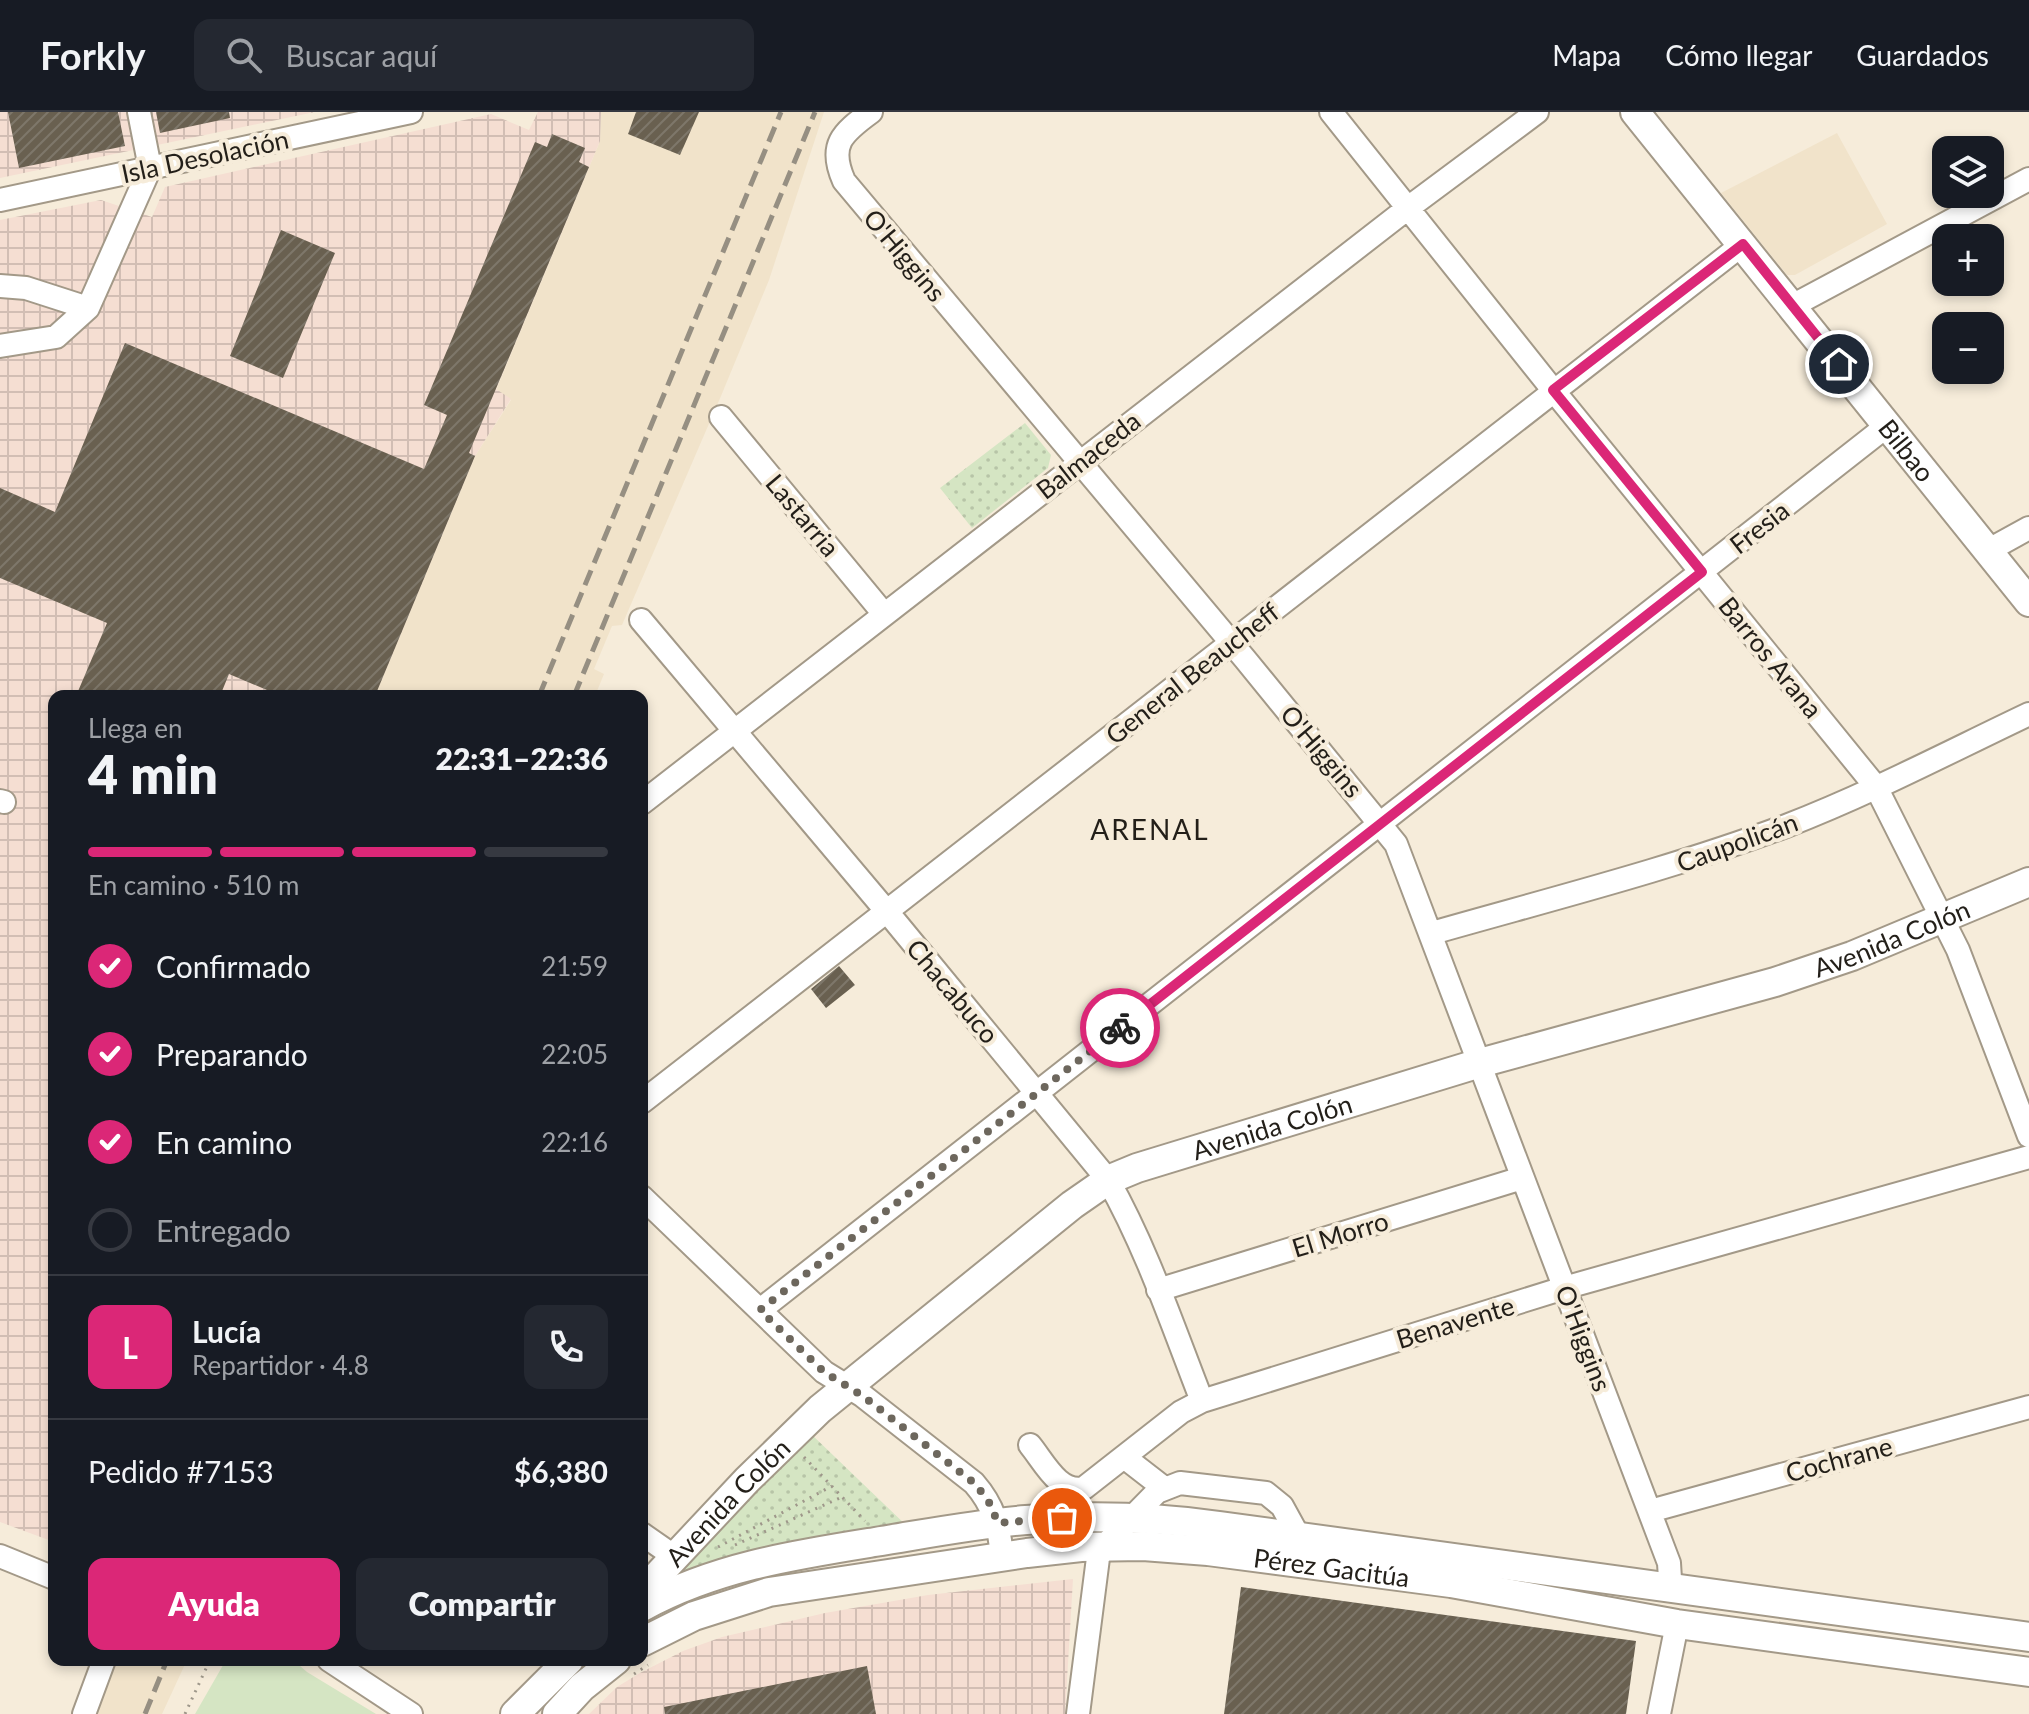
<!DOCTYPE html>
<html lang="es">
<head>
<meta charset="utf-8">
<style>
  :root { --surface:#171b24; --page:#242831; --text:#f1f3f6; --muted:#9ea1a6; --line:#363941; --accent:#db2777 }
  body { margin:0; font-family:Lato,sans-serif; background:var(--page); color:var(--text); height:100vh; display:flex; flex-direction:column; font-size:30px; white-space:nowrap }
  * { box-sizing:border-box; margin:0 }
  p { font-size:26px; color:var(--muted) }
  .icon { flex:none; width:44px; height:44px; fill:none; stroke:currentColor; stroke-width:2; stroke-linecap:round; stroke-linejoin:round }
  .map { position:relative; flex:1; overflow:hidden }
  .drawer { position:absolute; left:48px; top:578px; width:600px; height:976px; display:flex; flex-direction:column; background:var(--surface); border-radius:16px; box-shadow:0 4px 12px #0003 }
  .drawer>* { flex:none }
  .tools { position:absolute; left:1932px; top:24px; display:grid; gap:16px }
  .tools a { display:grid; place-items:center; width:72px; height:72px; border-radius:16px; background:var(--surface); box-shadow:0 4px 12px #0003; font-size:40px }
  .pin { position:absolute; display:grid; place-items:center; width:68px; height:68px; color:#fff; margin:-34px; border:4px solid #fff; border-radius:50%; box-shadow:0 2px 8px #0007 }
  .courier { position:absolute; display:grid; place-items:center; width:80px; height:80px; margin:-40px; border:6px solid #db2777; border-radius:50%; background:#fff; color:#222; box-shadow:0 2px 10px #0007 }
  .summary em { font-style:normal; font-weight:800 }
  .summary div { display:flex; flex-direction:column-reverse }
  .summary { display:flex; align-items:center; justify-content:space-between; height:136px; padding:0 40px }
  h1 { font-size:52px; font-weight:800; line-height:60px }
  .bar { display:grid; grid-template-columns:repeat(4,1fr); gap:12px 8px; align-content:center; height:96px; padding:0 40px }
  .bar i { height:10px; border-radius:6px; background:var(--line) }
  .bar .on { background:var(--accent) }
  .bar p { grid-column:span 4 }
  .line { display:flex; align-items:center; gap:20px; padding:0 40px; border-top:2px solid var(--line) }
  .line div { flex:1 }
  .round { display:grid; place-items:center; flex:none; width:84px; height:84px; border-radius:16px; background:var(--page) }
  ol { padding:0 40px; list-style:none }
  li { display:flex; align-items:center; gap:24px; height:88px }
  li p { margin-inline-start:auto }
  li .icon { padding:8px; border-radius:50%; background:var(--accent); color:#fff; stroke-width:4 }
  li:last-child { color:var(--muted) }
  li i { width:44px; height:44px; border:4px solid var(--line); border-radius:50% }
  .action { display:flex; gap:16px; margin-top:auto; padding:16px 40px }
  .action a { flex:1; height:92px; border-radius:16px; background:var(--accent); color:#fff; font-size:32px; font-weight:800; line-height:92px; text-align:center }
  .action a+a { background:var(--page); color:var(--text) }
  header { display:flex; align-items:center; gap:48px; box-sizing:border-box; height:112px; padding:0 40px; background:var(--surface); border-bottom:2px solid var(--line) }
  header strong { font-size:38px }
  nav { display:flex; gap:44px; margin-inline-start:auto; font-size:28px }
  .search { width:560px; height:72px; background:var(--page); display:flex; align-items:center; gap:20px; box-sizing:border-box; padding:0 28px; border-radius:16px; color:var(--muted); font-size:30px }
  .map>svg:first-child { display:block }
  .built { fill:#f1e3ca }
  .industrial { fill:url(#industrial-grid) }
  .green { fill:#d5e5c3 }
  .park { fill:url(#park-dots) }
  .building { fill:url(#building-hatch) }
  .lines { fill:none; stroke-linecap:round; stroke-linejoin:round }
  .minor-casing { stroke:#a39988; stroke-width:26 }
  .major-casing { stroke:#a39988; stroke-width:32 }
  .path { stroke:#9e978a; stroke-width:3; stroke-dasharray:2 6; stroke-linecap:butt }
  .minor { stroke:#fff; stroke-width:22 }
  .major { stroke:#fff; stroke-width:28 }
  .rail { stroke:#968f82; stroke-width:5; stroke-dasharray:16 8; stroke-linecap:butt }
  .done { stroke:#6d675d; stroke-width:8; stroke-dasharray:0 14.4 }
  .route { stroke:#db2777; stroke-width:10 }
  .labels { text-anchor:middle; dominant-baseline:central; stroke-width:8; stroke-linejoin:round; paint-order:stroke }
  .street-label { font-size:26px; fill:#231f19; stroke:#f6ecda }
  .neighbourhood-label { font-size:28px; letter-spacing:2px; fill:#231f19; stroke:#f6ecda }
</style>
</head>
<body>
<header>
<strong>Forkly</strong>
<div class="search"><svg class="icon" aria-label="search" viewBox="0 0 24 24"><circle cx="10" cy="10" r="6"/><path d="M15 15l6 6"/></svg>Buscar aquí</div>
<nav><a>Mapa</a><a>Cómo llegar</a><a>Guardados</a></nav>
</header>
<div class="map">
<svg width="2029" height="1602" viewBox="0 0 2029 1602">
  <defs>
    <pattern id="industrial-grid" width="8" height="8" patternUnits="userSpaceOnUse" patternTransform="scale(2)"><rect width="8" height="8" fill="#f5ded2"/><path d="M0 4h8M4 0v8" fill="none" stroke="#d2beb4"/></pattern>
    <pattern id="park-dots" width="8" height="8" patternUnits="userSpaceOnUse" patternTransform="scale(2)"><rect width="8" height="8" fill="#d5e5c3"/><path d="M2 2h.1M6 6h.1" fill="none" stroke="#b7c4a7" stroke-width="1.8" stroke-linecap="round"/></pattern>
    <pattern id="building-hatch" width="6" height="6" patternUnits="userSpaceOnUse" patternTransform="scale(2)"><rect width="6" height="6" fill="#696050"/><path d="M-1 1l2-2M0 6l6-6M5 7l2-2" fill="none" stroke="#7e776a"/></pattern>
  </defs>
  <rect width="100%" height="100%" fill="#f6ecda"/>
  <path class="built" d="M601 0H824L769 168 721 284 622 513 612 514 594 557 604 562 595 584H375L475 344 511 288 496 278 600 29Z
    M1837 21 1887 112 1795 163H1787L1721 81Z
    M102 1548H187L162 1602H85Z"/>
  <path class="industrial" d="M0 0H315L0 66Z
    M538 0H601L600 29 496 277 511 287 475 344 375 584H54V1430L0 1410V108L101 88 152 105 165 75 491 2 529 18Z
    M1073 1467 1065 1602H589L617 1575 640 1561 683 1539 722 1525 825 1501 928 1483Z"/>
  <path class="green" d="M226 1548H293L307 1560 376 1602H195Z"/>
  <path class="park" d="M1025 311 1051 343 1048 356 972 416 940 376Z
    M810 1321 909 1416 686 1462 682 1453Z"/>
  <path class="building" d="M8 0H118L125 34 19 56Z
    M156 0H229L230 6 160 21Z
    M636 0H699L680 43 628 22Z
    M552 22 585 36 579 50 589 55 469 341 475 344 375 584H281L229 562 220 584H76L107 511 0 466V376L55 400 125 231 424 357 447 303 424 293 535 30 547 35Z
    M281 118 335 141 283 266 230 244Z
    M839 854 855 873 826 896 811 877Z
    M1241 1475 1636 1529 1626 1602H1224Z
    M867 1554 876 1602H665L664 1595Z"/>
  <g class="lines">
    <g class="minor-casing">
      <path id="minor" d="M871 0C842 21 828 33 844 69L1245 547 1396 732 1669 1451 1670 1467 1668 1477
        M1331 0 1553 278 1876 675 1958 838 2029 1024
        M0 88 411 0
        M0 174 26 176 88 196
        M1792 194 2029 67
        M0 234 56 225 88 196 150 56 139 0
        M721 305 884 502
        M1989 438 2029 416
        M641 508 894 808 1108 1068C1147 1137 1173 1215 1202 1289
        M0 689 4 690
        M642 691 1408 96 1537 0
        M1432 821C1551 787 1671 757 1786 714 1869 682 1949 640 2029 602
        M642 990 1743 132
        M642 1085 824 1260 863 1284 974 1371C994 1394 999 1414 1002 1444
        M1158 1178 1522 1066
        M760 1198 1888 313
        M1030 1333C1044 1350 1059 1382 1084 1376L1181 1300 1202 1289 1564 1176 2029 1045
        M1124 1345 1164 1376
        M1650 1399 2029 1295
        M642 1422 675 1445
        M0 1444 54 1466
        M329 1548 411 1602
        M84 1602 104 1548
        M1078 1602 1098 1446 1104 1434 1157 1380 1180 1371 1266 1381 1282 1394 1299 1425
        M1659 1602 1677 1512"/>
    </g>
    <g class="major-casing">
      <g id="major">
        <path id="s1" d="M1635 0 2029 490"/>
        <path id="s2" d="M642 1480 747 1368 820 1297 1072 1093 1108 1068 1137 1056 1480 951 1775 870 1852 844 2029 770"/>
        <path d="M642 1495C715 1455 794 1443 875 1430 925 1422 975 1412 1026 1408 1091 1403 1155 1405 1220 1414L2029 1525"/>
        <path id="s3" d="M642 1530 694 1504 769 1480 1027 1441 1081 1435 1143 1434 1208 1439 1451 1471 1677 1512 2029 1560"/>
        <path d="M515 1602 569 1548"/>
        <path d="M557 1602 582 1575 616 1548"/>
      </g>
    </g>
    <path class="path" d="M804 1345 865 1409
      M735 1433 842 1385
      M718 1435 832 1374
      M634 1562 648 1553
      M185 1602 210 1548"/>
    <use href="#minor" class="minor"/>
    <use href="#major" class="major"/>
    <path class="rail" d="M539 584 781 0
      M574 584 815 0
      M118 1552 119 1548
      M145 1602 167 1548"/>
  </g>
  <g class="lines">
    <path class="done" d="M1062 1406 998 1411 988 1388 974 1371 863 1284 824 1260 760 1198 1120 916"/>
    <path class="route" d="M1120 916 1702 460 1553 278 1743 132 1839 252"/>
  </g>
  <g class="labels">
    <g class="street-label">
      <text transform="translate(205 44) rotate(-12)">Isla Desolación</text>
      <text transform="translate(905 143) rotate(50)">O'Higgins</text>
      <text stroke="none"><textPath href="#s1" startOffset="434">Bilbao</textPath></text>
      <text transform="translate(1088 343) rotate(-38)">Balmaceda</text>
      <text transform="translate(803 403) rotate(50)">Lastarria</text>
      <text transform="translate(1759 415) rotate(-38)">Fresia</text>
      <text transform="translate(1771 545) rotate(51)">Barros Arana</text>
      <text transform="translate(1192 561) rotate(-38)">General Beaucheff</text>
      <text transform="translate(1322 639) rotate(50)">O'Higgins</text>
      <text transform="translate(1737 730) rotate(-20)">Caupolicán</text>
      <text stroke="none"><textPath href="#s2" startOffset="1444">Avenida Colón</textPath></text>
      <text transform="translate(953 879) rotate(50)">Chacabuco</text>
      <text stroke="none"><textPath href="#s2" startOffset="796">Avenida Colón</textPath></text>
      <text transform="translate(1340 1122) rotate(-17)">El Morro</text>
      <text transform="translate(1455 1210) rotate(-17)">Benavente</text>
      <text transform="translate(1584 1226) rotate(69)">O'Higgins</text>
      <text transform="translate(1839 1347) rotate(-15)">Cochrane</text>
      <text stroke="none"><textPath href="#s2" startOffset="124">Avenida Colón</textPath></text>
      <text stroke="none"><textPath href="#s3" startOffset="704">Pérez Gacitúa</textPath></text>
    </g>
    <g class="neighbourhood-label">
      <text x="1150" y="717">ARENAL</text>
    </g>
  </g>
</svg>
<div class="tools">
<a><svg class="icon" aria-label="layers" viewBox="0 0 24 24"><path d="M12 4l9 5-9 5-9-5zM3 14l9 5 9-5"/></svg></a>
<a>+</a>
<a>−</a>
</div>
<div class="pin" style="left:1062px;top:1406px;background:#ea580c"><svg class="icon" aria-label="bag" viewBox="0 0 24 24"><path d="M5 8h14l-1 12H6zM9 8a3 3 0 0 1 6 0"/></svg></div>
<div class="pin" style="left:1839px;top:252px;background:#1f2937"><svg class="icon" aria-label="home" viewBox="0 0 24 24"><path d="M3 11l9-7 9 7M6 9v11h12V9"/></svg></div>
<div class="courier" style="left:1120px;top:916px"><svg class="icon" aria-label="bike" viewBox="0 0 24 24"><circle cx="6" cy="16" r="4"/><circle cx="18" cy="16" r="4"/><path d="M6 16l4-8h5l3 8M10 8l3 8H6M13 5h3"/></svg></div>
<section class="drawer">
<div class="summary"><div><h1>4 min</h1><p>Llega en</p></div><em>22:31–22:36</em></div>
<div class="bar"><i class="on"></i><i class="on"></i><i class="on"></i><i></i><p>En camino · 510 m</p></div>
<ol>
<li><svg class="icon" aria-label="check" viewBox="0 0 24 24"><path d="M5 12l5 5 9-10"/></svg>Confirmado<p>21:59</p></li>
<li><svg class="icon" aria-label="check" viewBox="0 0 24 24"><path d="M5 12l5 5 9-10"/></svg>Preparando<p>22:05</p></li>
<li><svg class="icon" aria-label="check" viewBox="0 0 24 24"><path d="M5 12l5 5 9-10"/></svg>En camino<p>22:16</p></li>
<li><i></i>Entregado</li>
</ol>
<div class="line" style="height:144px"><b class="round" style="background:var(--accent);color:#fff">L</b><div><b>Lucía</b><p>Repartidor · 4.8</p></div><a class="round"><svg class="icon" aria-label="phone" viewBox="0 0 24 24"><path d="M5 4h4l2 5-3 2q2 4 5 5l2-3 5 2v4C11 20 4 13 5 4z"/></svg></a></div>
<div class="line" style="height:104px"><div>Pedido #7153</div><b>$6,380</b></div>
<div class="action"><a>Ayuda</a><a>Compartir</a></div>
</section>
</div>
</body>
</html>
